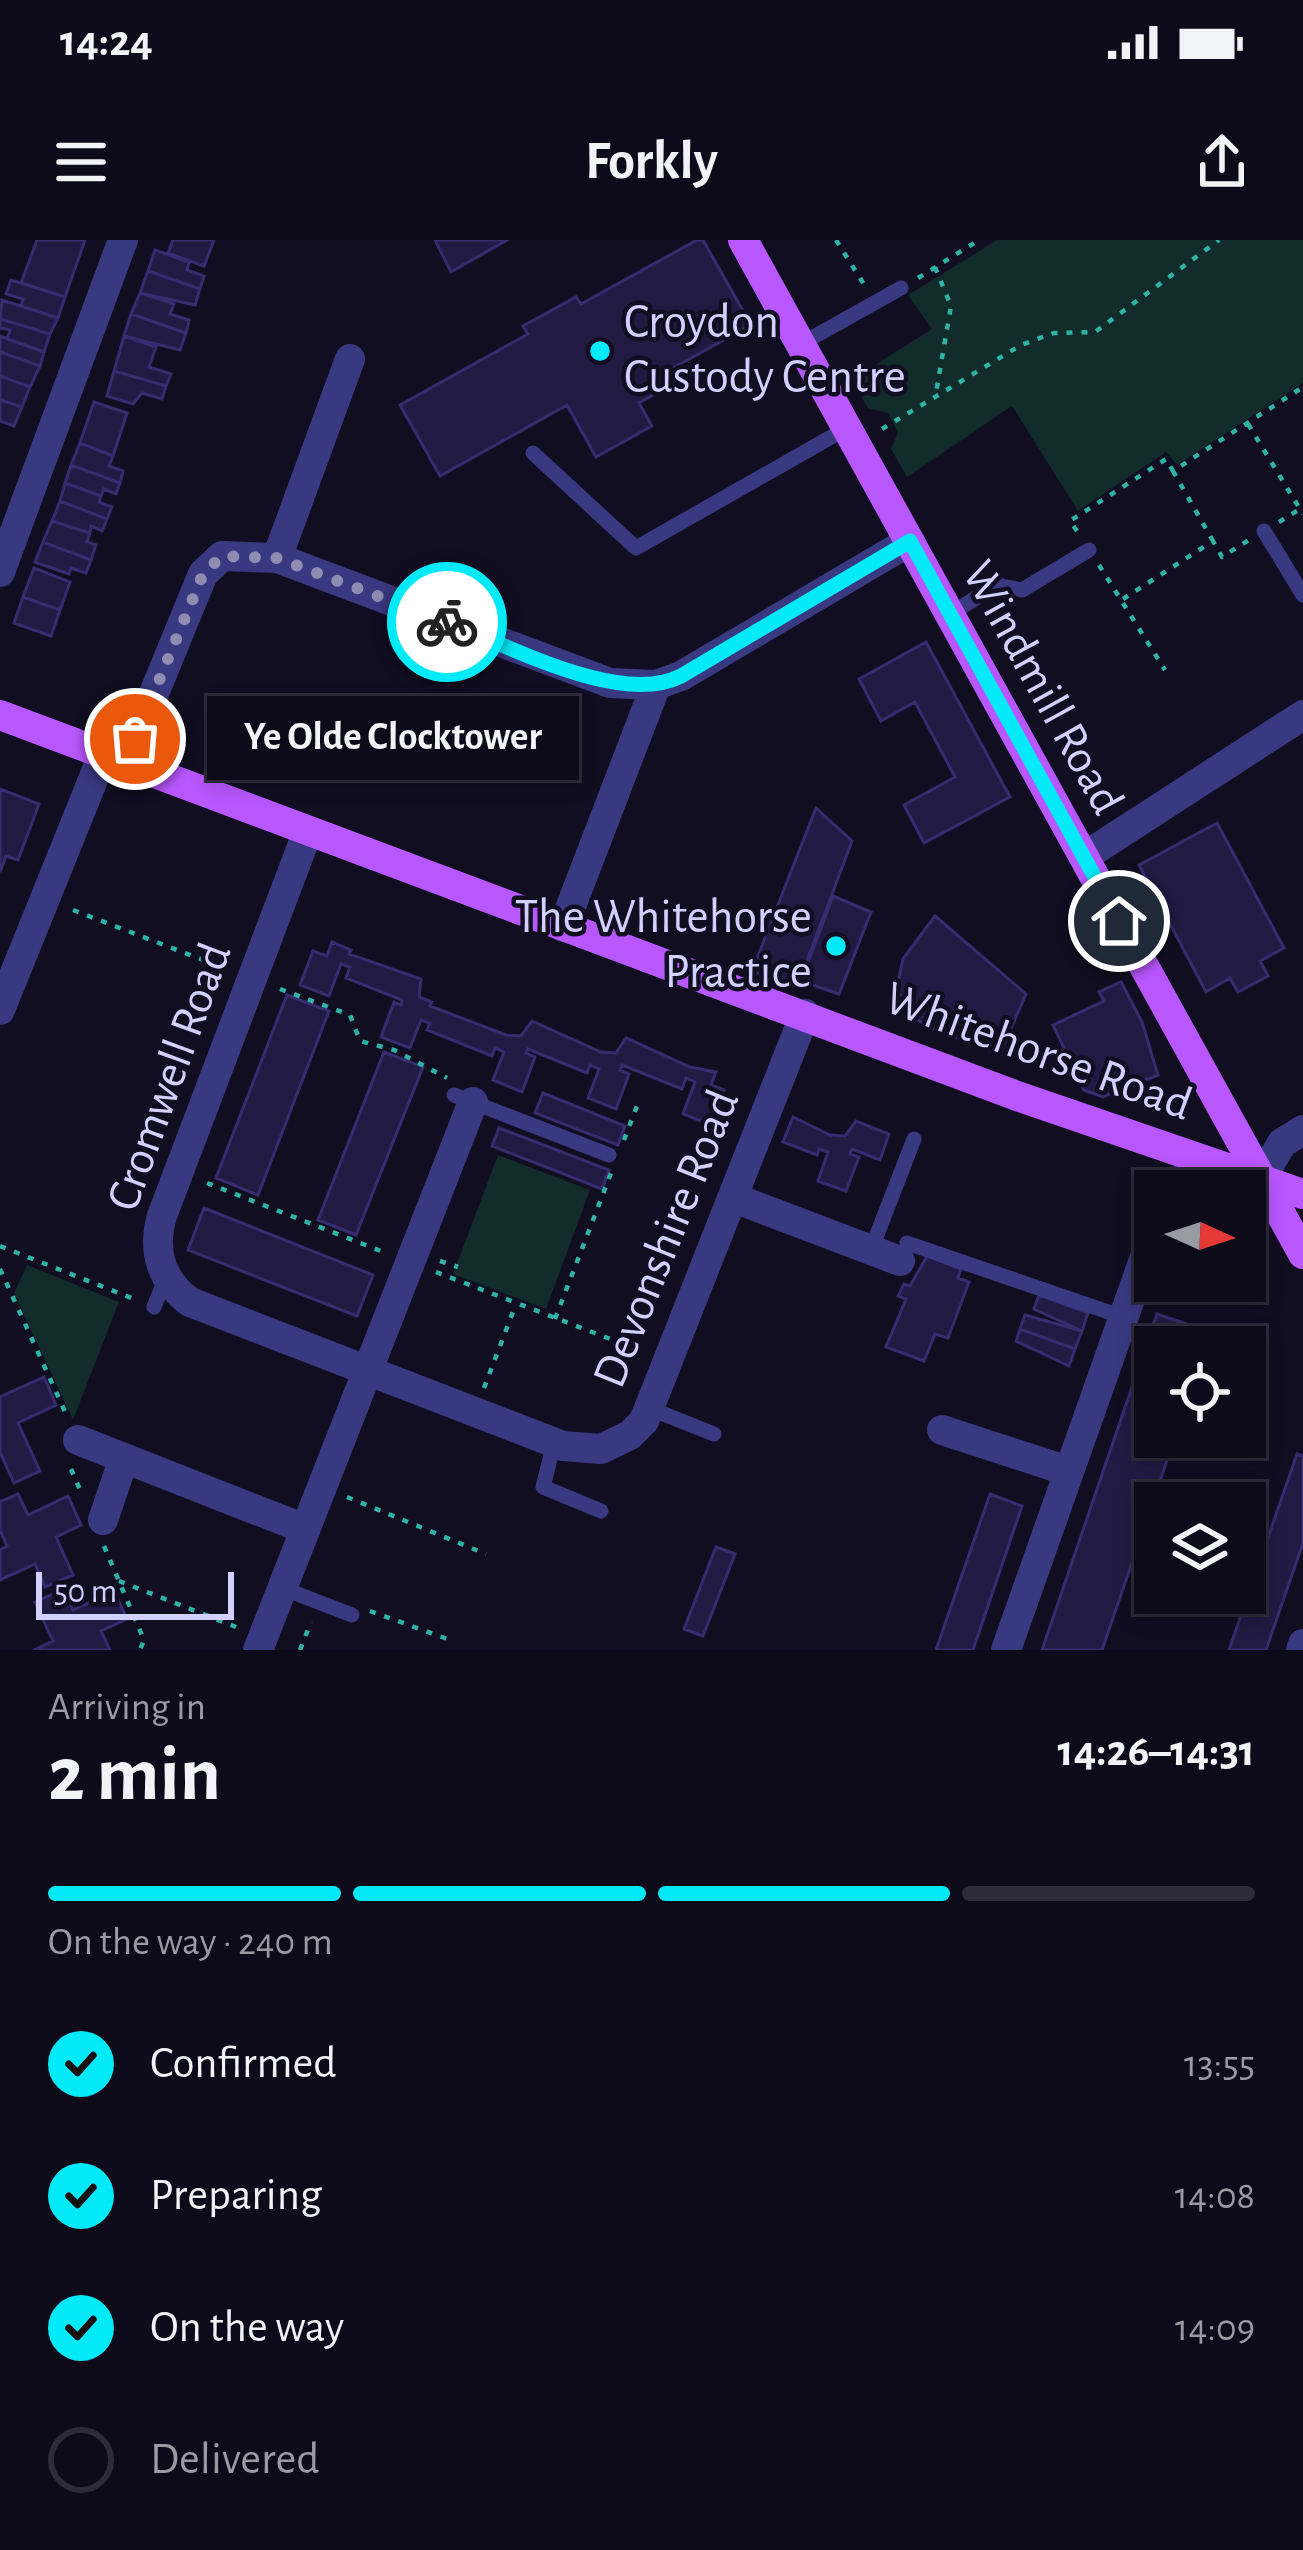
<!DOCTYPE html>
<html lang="en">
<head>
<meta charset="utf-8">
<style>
  :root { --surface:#0d0a1a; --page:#1b1827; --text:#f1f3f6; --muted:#9a9aa2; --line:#2d2b39; --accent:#02eaf8 }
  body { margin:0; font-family:"Alegreya Sans",sans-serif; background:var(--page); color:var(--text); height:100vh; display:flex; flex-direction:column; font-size:45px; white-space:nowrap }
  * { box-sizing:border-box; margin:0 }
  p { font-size:39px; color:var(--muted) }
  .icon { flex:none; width:66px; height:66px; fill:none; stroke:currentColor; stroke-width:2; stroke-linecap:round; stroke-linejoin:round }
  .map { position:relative; height:1410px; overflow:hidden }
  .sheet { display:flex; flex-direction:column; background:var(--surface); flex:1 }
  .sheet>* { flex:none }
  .needle { width:78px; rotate:93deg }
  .tools { position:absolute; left:1134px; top:930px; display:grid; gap:24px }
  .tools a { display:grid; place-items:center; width:132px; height:132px; border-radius:0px; background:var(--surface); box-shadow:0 6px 18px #0003,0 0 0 3px var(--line); font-size:60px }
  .scale { position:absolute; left:36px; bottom:30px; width:198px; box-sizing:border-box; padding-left:12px; border:6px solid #d3d0ff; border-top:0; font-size:33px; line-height:42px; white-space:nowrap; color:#d3d0ff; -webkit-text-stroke:9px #110e22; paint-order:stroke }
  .pin { position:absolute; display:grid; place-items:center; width:102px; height:102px; color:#fff; margin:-51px; border:6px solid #fff; border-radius:50%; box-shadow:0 3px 12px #0007 }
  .courier { position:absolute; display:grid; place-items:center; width:120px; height:120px; margin:-60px; border:9px solid #02eaf8; border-radius:50%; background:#fff; color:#222; box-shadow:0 3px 15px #0007 }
  .bubble { position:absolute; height:84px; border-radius:0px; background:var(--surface); box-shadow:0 6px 18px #0003,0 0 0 3px var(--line); font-size:39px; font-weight:600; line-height:84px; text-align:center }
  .head em { font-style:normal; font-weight:600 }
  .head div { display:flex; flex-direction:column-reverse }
  .head { display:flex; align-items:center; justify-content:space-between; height:204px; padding:0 48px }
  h1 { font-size:78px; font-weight:600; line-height:90px }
  .bar { display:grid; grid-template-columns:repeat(4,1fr); gap:18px 12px; align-content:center; height:144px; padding:0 48px }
  .bar i { height:15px; border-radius:9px; background:var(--line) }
  .bar .selected { background:var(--accent) }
  .bar p { grid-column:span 4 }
  ol { padding:0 48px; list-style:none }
  li { display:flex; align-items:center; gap:36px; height:132px }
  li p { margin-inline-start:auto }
  li .icon { padding:12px; border-radius:50%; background:var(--accent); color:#111; stroke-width:4 }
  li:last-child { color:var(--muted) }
  li i { width:66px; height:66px; border:6px solid var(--line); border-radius:50% }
  .status { display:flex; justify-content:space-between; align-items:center; height:84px; padding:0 60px; background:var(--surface); direction:ltr }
  .status svg { height:33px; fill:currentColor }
  header { display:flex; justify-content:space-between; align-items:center; height:156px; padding:0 48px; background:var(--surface); font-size:54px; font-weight:600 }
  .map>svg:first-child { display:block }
  .green { fill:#112c2a }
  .building { fill:#211a43; stroke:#372c6f; stroke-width:3 }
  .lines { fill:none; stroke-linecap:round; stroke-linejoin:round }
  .path { stroke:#2fb3a6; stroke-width:4.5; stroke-dasharray:6 9; stroke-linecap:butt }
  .service { stroke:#393981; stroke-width:15 }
  .minor { stroke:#393981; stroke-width:30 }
  .primary { stroke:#b957fe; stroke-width:30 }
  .done { stroke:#8f8cb2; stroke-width:12; stroke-dasharray:0 21.6 }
  .route { stroke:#02eaf8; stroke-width:15 }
  .poi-dot { fill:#02eaf8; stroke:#110e22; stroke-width:4.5 }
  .labels { text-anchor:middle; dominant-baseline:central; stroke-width:9; stroke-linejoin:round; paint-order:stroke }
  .poi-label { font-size:48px; fill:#d3d0ff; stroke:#110e22; text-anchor:start }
  .street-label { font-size:48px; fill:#d3d0ff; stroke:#110e22 }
</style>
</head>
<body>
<div class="status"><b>14:24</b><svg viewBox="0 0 49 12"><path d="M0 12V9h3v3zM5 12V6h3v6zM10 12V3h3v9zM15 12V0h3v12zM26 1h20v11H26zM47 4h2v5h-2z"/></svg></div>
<header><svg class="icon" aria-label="menu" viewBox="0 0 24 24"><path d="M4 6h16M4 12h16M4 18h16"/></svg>Forkly<svg class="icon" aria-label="share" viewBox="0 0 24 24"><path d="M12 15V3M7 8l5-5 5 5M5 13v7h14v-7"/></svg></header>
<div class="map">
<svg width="1303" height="1410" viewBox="0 0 1303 1410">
  <rect width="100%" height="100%" fill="#110e22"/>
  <path class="green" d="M997 0H1303V143L1177 225 1166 212 1078 271 1012 166 907 237 891 209 898 193 888 173 868 168 851 140 932 89 908 55Z
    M498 915 590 950 546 1069 453 1034Z
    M27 1025 119 1062 73 1180 14 1053Z"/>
  <path class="building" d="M37 0H85L65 57 21 43Z
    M173 0H214L204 26 168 13Z
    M435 0H507L451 32Z
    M697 0H703L751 85 673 128 680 140 639 163 652 186 596 217 567 165 440 236 400 165 528 94 523 86 576 57 581 64Z
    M155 10 189 22 187 30 204 36 200 49 148 31Z
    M148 31 200 49 195 65 140 53Z
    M11 40 65 57 58 78 21 66 23 59 6 54Z
    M140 53 174 64 170 74 189 80 186 93 131 74Z
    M2 60 58 78 50 94 0 79Z
    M131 74 186 93 180 110 124 96Z
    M0 79 50 94 44 112 7 99 10 90 0 88Z
    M0 96 44 112 40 126 0 112Z
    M124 96 156 107 149 127 171 134 166 146 114 131Z
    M0 112 40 126 30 147 0 136Z
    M114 131 166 146 162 159 142 153 133 164 107 156Z
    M0 136 30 147 22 167 0 160Z
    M0 160 22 167 14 186 0 181Z
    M94 162 127 173 113 216 80 203Z
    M80 203 113 216 109 226 123 231 120 243 71 225Z
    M71 225 120 243 116 254 104 249 101 256 65 243Z
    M65 243 101 256 99 262 112 267 107 279 60 261Z
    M60 261 107 279 102 291 91 286 90 293 52 281Z
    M52 281 90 293 87 302 96 305 91 320 43 302Z
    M43 302 91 320 86 333 71 328 69 334 35 322Z
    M34 328 70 342 60 370 23 357Z
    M23 357 60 370 51 396 14 383Z
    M926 402 1010 557 924 603 904 565 955 537 915 462 881 481 859 439Z
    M0 549 39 564 18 620 6 616 0 632Z
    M816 568 852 601 797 747 752 731Z
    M1217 583 1284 708 1260 721 1268 736 1238 752 1230 738 1206 752 1139 625Z
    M833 656 871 672 839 754 801 741Z
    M935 676 1026 754 1000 814 928 787 908 773 897 747 903 719Z
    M332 702 351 710 349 714 421 739 419 757 432 762 430 766 506 795 521 796 532 781 601 812 616 813 626 798 690 827 716 832 711 845 724 850 711 885 683 874 695 842 686 838 682 849 622 825 620 830 629 834 616 869 588 858 599 829 590 825 587 833 528 809 526 813 535 817 522 852 493 840 504 812 495 808 492 816 427 790 430 783 421 780 410 808 381 797 394 762 401 765 402 760 346 738 350 727 341 724 329 756 300 745 313 711 327 716Z
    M1121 742 1142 782 1158 835 1103 857 1084 850 1053 785 1104 761 1099 752Z
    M287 755 329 771 258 955 216 938Z
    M384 812 423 827 356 995 318 980Z
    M543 853 625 886 618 905 535 873Z
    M793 877 830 895 845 896 856 881 889 894 880 920 852 909 850 914 859 917 846 951 818 941 828 912 819 909 817 915 783 902Z
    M499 888 609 930 602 949 492 906Z
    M204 968 373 1035 357 1076 188 1010Z
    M927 1016 961 1029 958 1038 969 1042 948 1098 935 1094 924 1121 886 1107 906 1059 898 1056 904 1044 910 1046Z
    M1039 1055 1088 1073 1082 1091 1034 1069Z
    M1157 1074 1201 1089 1206 1107H1155V1197H1175L1102 1410H1042Z
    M1025 1075 1082 1091 1075 1109 1020 1089Z
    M1020 1089 1075 1109 1069 1126 1016 1101Z
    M44 1137 56 1165 18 1183 40 1231 14 1243 0 1212V1157Z
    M1297 1214 1303 1216V1303L1266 1410H1229Z
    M18 1254 28 1275 68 1256 81 1285 56 1297 73 1335 45 1347 35 1324 0 1340V1310L7 1306 0 1290V1262Z
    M990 1254 1022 1266 973 1410H936Z
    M716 1307 735 1314 703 1396 684 1389Z
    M64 1349 73 1370 114 1351 127 1379 101 1391 110 1410H34L53 1401 35 1362Z"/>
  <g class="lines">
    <path class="path" d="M836 0 865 46
      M935 27 951 66 936 153
      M918 38 979 0
      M1248 184 1303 274
      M882 189 1021 105 1054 93 1095 92 1219 0
      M1173 231 1213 301
      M1279 282 1300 269
      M1077 291 1070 281 1166 219 1173 231 1303 147
      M1099 325 1165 430
      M1123 359 1213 301 1222 317 1249 300
      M73 670 224 728
      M280 749 350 775 360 801 394 810 447 838
      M624 900 637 866
      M207 943 386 1013
      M0 1006 134 1059
      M440 1021 458 1027
      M0 1029 67 1176
      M436 1032 644 1112
      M555 1079 611 933
      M484 1148 516 1064
      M71 1229 81 1252
      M347 1257 486 1314
      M104 1306 144 1400 140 1410
      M119 1341 236 1387
      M370 1371 453 1401
      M300 1410 311 1382"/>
    <path class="service" d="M801 104 901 48
      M533 213 636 308 847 188
      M1264 291 1303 355
      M950 374 997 345 1022 350 1089 310
      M454 855 609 915
      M1170 951 1188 914
      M907 1003 1123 1077
      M871 1010 914 899
      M154 1067 166 1037
      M651 1169 714 1194
      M554 1203 543 1247 601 1271
      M282 1348 352 1375"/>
    <path class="minor" d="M277 318 350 119
      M0 332 123 0
      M125 524 203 334 222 316 277 318 610 443 656 445 681 436 910 301
      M308 591 162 976C152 1010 161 1041 190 1062L563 1206 601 1209 630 1195 644 1181 805 774
      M1084 617 1303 475
      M563 687 656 445
      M0 770 103 515
      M1261 939 1282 903 1303 890
      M734 958 900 1021
      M942 1190 1068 1231
      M78 1200 305 1289
      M103 1280 123 1221
      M258 1410 473 862
      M1006 1410 1152 997
      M1301 1410 1303 1404"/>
    <path class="primary" d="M743 0 1303 1014
      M0 475 1017 856 1303 954"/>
  </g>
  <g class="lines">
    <path class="done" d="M135 499 203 334 222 316 277 318 447 382"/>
    <path class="route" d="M447 382C508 405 620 467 681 436L910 301 1119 681"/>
  </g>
  <g class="poi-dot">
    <circle cx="600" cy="111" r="12"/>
    <circle cx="836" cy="706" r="12"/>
  </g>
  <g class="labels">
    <g class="poi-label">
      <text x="624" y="83">Croydon<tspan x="624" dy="55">Custody Centre</tspan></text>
      <text x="812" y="678" text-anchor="end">The Whitehorse<tspan x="812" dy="55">Practice</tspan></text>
    </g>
    <g class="street-label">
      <text transform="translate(1042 448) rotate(61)">Windmill Road</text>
      <text transform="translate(1038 812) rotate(20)">Whitehorse Road</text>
      <text transform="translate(170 837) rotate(-70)">Cromwell Road</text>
      <text transform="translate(667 999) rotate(-68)">Devonshire Road</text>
    </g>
  </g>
</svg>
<div class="tools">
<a><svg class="needle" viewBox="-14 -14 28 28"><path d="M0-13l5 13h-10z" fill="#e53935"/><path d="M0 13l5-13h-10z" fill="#9a9aa2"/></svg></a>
<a><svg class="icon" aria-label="locate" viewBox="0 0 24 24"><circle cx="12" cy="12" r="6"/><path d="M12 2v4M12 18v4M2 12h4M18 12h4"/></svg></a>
<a><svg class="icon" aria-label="layers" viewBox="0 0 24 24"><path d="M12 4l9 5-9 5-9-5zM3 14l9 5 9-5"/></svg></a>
</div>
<div class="scale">50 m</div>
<div class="pin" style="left:135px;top:499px;background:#ea580c"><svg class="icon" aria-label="bag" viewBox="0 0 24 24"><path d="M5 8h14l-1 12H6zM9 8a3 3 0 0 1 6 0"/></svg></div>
<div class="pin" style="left:1119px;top:681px;background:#1f2937"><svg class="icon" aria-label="home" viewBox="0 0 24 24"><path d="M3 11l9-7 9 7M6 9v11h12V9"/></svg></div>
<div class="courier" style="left:447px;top:382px"><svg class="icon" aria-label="bike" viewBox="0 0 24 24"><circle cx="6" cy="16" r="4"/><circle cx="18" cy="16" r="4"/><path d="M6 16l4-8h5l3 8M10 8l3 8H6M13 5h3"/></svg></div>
<div class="bubble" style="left:207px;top:456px;width:372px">Ye Olde Clocktower</div>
</div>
<section class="sheet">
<div class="head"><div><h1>2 min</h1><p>Arriving in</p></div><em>14:26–14:31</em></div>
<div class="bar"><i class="selected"></i><i class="selected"></i><i class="selected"></i><i></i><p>On the way · 240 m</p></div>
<ol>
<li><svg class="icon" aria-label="check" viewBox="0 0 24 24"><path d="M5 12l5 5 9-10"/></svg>Confirmed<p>13:55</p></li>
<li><svg class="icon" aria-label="check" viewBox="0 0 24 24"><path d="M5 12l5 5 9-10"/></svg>Preparing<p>14:08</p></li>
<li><svg class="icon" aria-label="check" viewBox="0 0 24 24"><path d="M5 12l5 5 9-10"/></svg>On the way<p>14:09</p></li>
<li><i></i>Delivered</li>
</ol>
</section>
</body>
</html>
